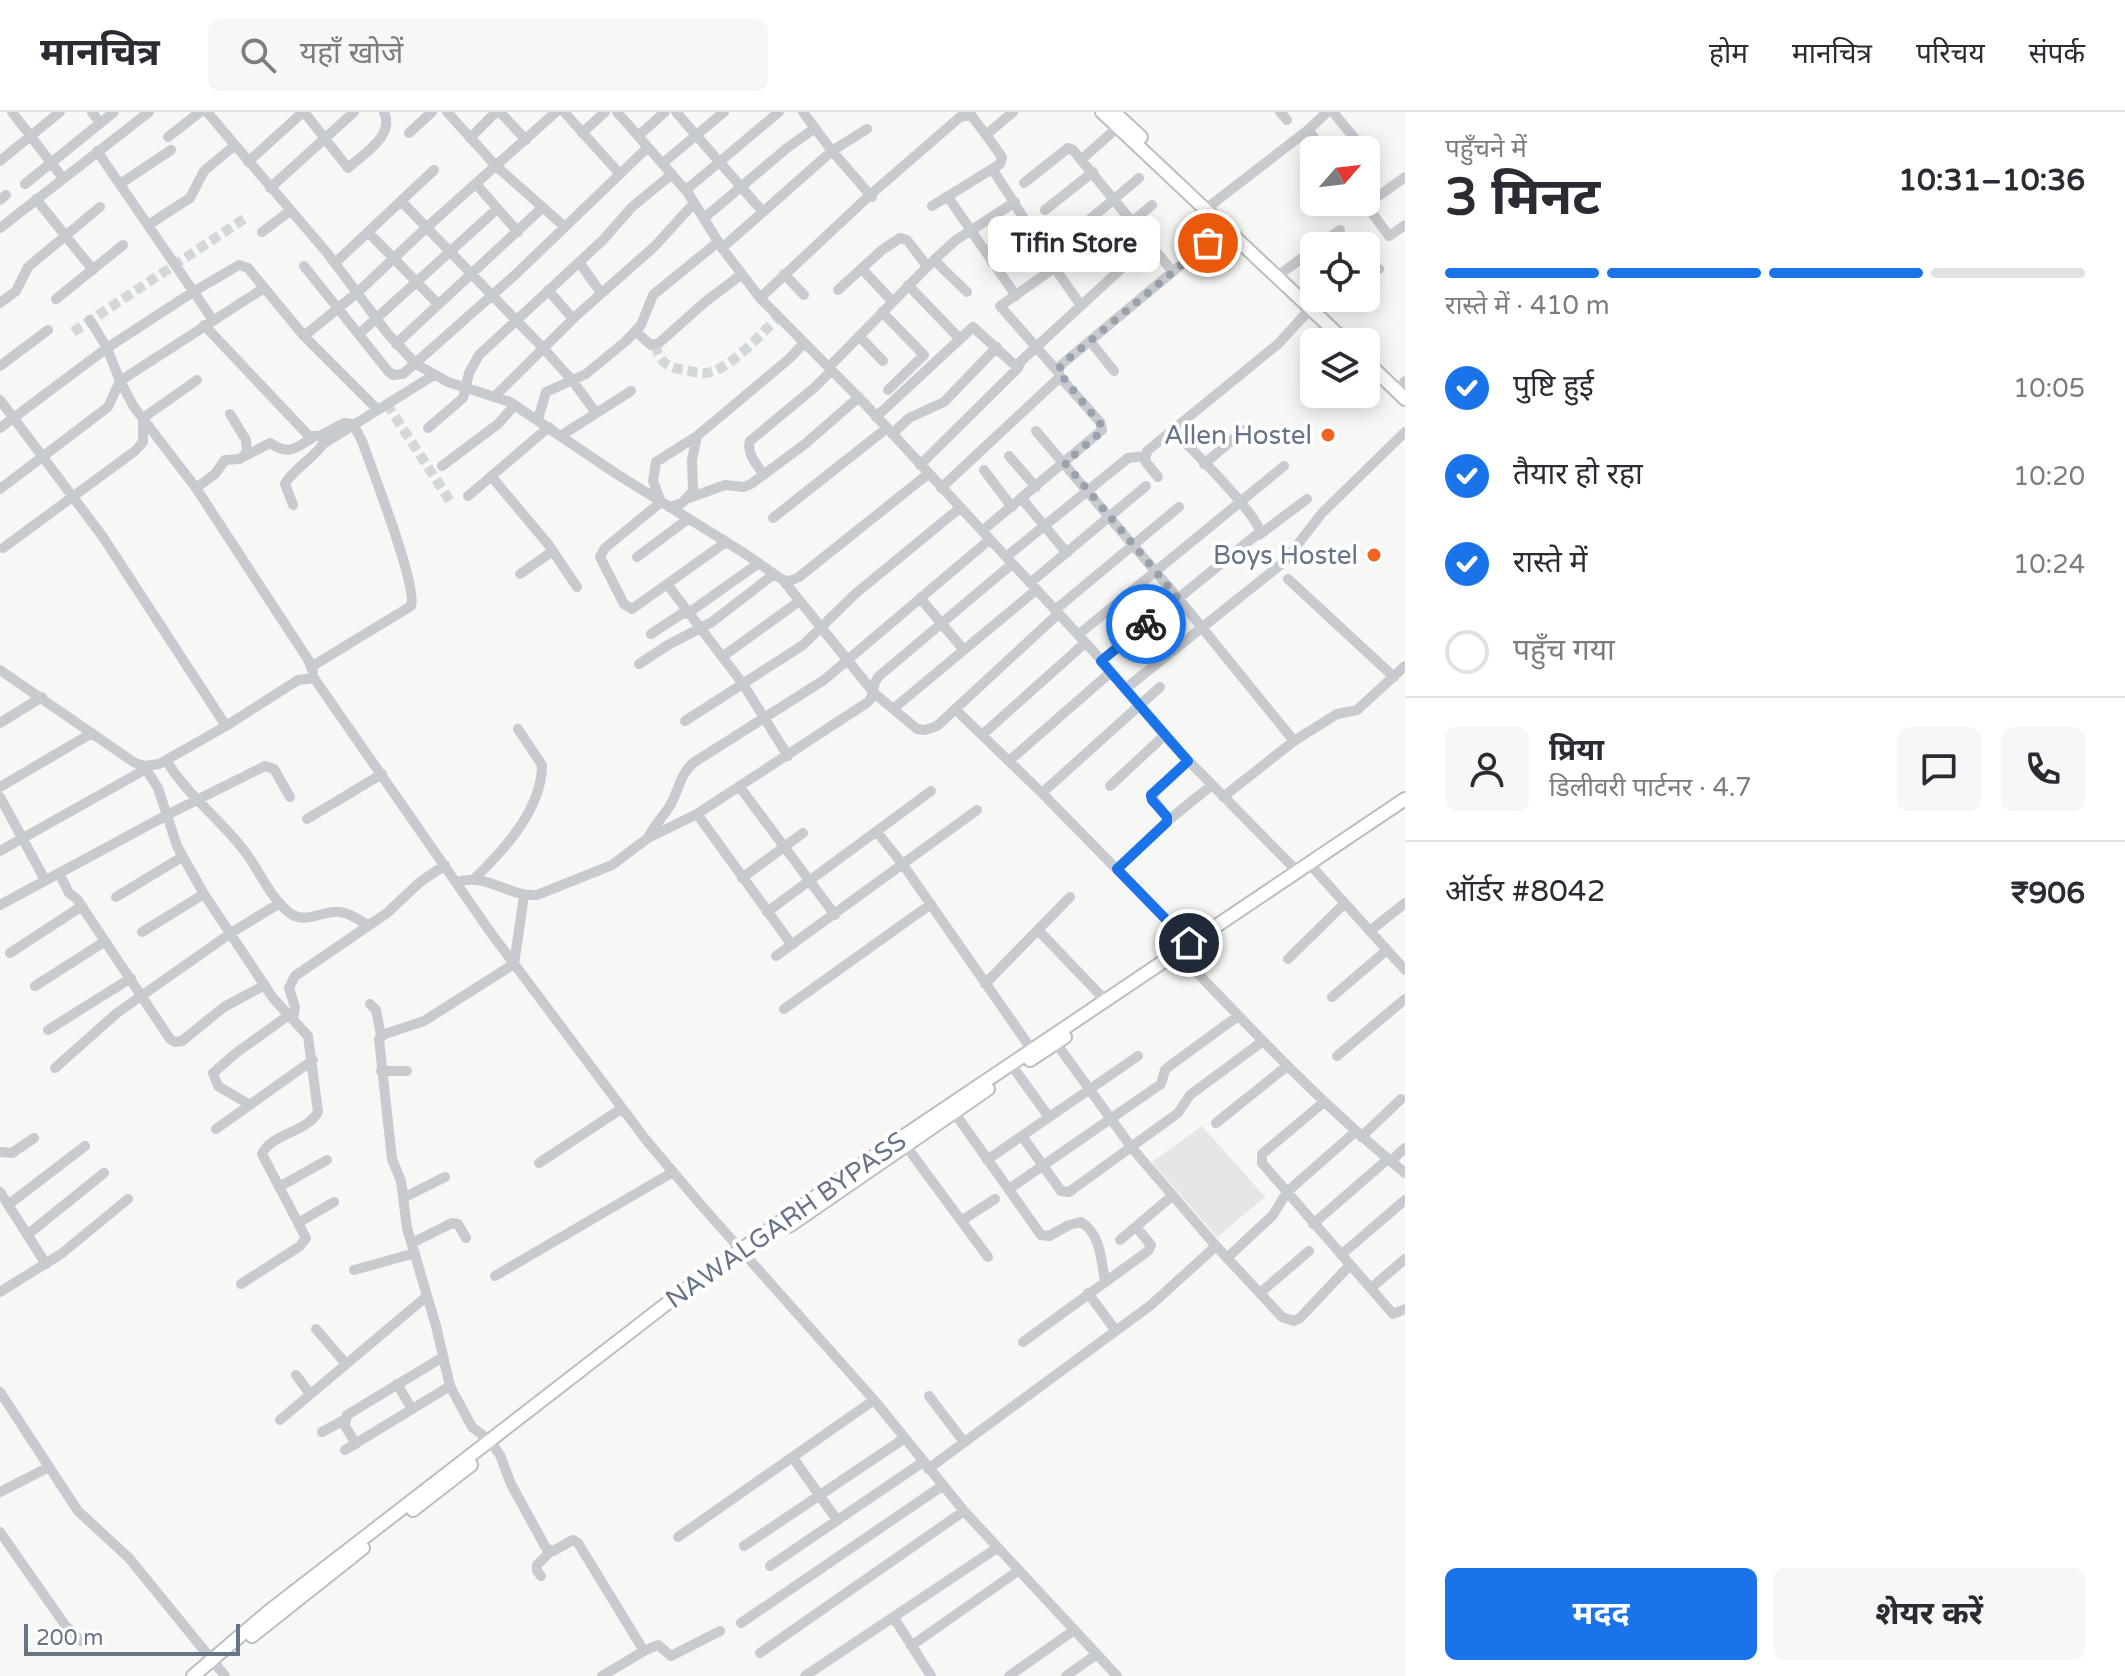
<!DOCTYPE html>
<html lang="hi">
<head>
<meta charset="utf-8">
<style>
  :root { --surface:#fff; --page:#f7f7f7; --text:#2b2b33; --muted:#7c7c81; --line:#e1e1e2; --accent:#1a73e8 }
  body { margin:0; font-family:"Varela Round","Noto Sans Devanagari",sans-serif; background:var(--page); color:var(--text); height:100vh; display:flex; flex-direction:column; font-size:30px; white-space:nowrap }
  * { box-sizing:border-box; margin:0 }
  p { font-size:26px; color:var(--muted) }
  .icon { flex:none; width:44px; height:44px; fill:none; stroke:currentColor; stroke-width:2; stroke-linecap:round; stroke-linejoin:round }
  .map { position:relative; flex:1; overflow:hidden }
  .details { display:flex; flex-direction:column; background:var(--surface); width:720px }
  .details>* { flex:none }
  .needle { width:52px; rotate:62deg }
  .controls { position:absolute; left:1300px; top:24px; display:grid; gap:16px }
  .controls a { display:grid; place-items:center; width:80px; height:80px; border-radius:12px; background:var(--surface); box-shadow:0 4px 20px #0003; font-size:40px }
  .scale { position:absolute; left:24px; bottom:20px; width:216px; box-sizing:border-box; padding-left:8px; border:4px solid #657487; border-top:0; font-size:22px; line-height:28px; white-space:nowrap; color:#657487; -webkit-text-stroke:6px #fff; paint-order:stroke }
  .pin { position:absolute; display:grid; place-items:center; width:68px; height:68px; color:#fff; margin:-34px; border:4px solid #fff; border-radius:50%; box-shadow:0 2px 8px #0007 }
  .courier { position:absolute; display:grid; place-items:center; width:80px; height:80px; margin:-40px; border:6px solid #1a73e8; border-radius:50%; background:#fff; color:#222; box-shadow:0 2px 10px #0007 }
  .bubble { position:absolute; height:56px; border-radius:12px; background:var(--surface); box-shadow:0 4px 20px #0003; font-size:26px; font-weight:700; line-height:56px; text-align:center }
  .overview em { font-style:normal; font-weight:700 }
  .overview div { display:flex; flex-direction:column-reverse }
  .overview { display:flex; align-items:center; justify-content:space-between; height:136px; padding:0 40px }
  h1 { font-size:52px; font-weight:700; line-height:60px }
  .bar { display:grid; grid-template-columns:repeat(4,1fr); gap:12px 8px; align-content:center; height:96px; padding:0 40px }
  .bar i { height:10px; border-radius:6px; background:var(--line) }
  .bar .active { background:var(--accent) }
  .bar p { grid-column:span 4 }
  .line { display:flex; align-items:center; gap:20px; padding:0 40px; border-top:2px solid var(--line) }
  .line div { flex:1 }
  .round { display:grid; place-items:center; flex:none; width:84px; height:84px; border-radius:12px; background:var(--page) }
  ol { padding:0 40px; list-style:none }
  li { display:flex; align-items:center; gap:24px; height:88px }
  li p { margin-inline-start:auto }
  li .icon { padding:8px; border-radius:50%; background:var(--accent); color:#fff; stroke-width:4 }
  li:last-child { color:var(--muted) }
  li i { width:44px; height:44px; border:4px solid var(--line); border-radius:50% }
  .button { display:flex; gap:16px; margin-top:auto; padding:16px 40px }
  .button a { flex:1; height:92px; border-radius:12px; background:var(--accent); color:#fff; font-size:32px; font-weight:700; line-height:92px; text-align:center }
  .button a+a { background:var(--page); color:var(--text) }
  header { display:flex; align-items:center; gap:48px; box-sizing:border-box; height:112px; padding:0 40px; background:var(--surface); border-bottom:2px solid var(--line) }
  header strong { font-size:38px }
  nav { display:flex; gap:44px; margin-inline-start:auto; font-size:28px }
  .search { width:560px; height:72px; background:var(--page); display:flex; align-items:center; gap:20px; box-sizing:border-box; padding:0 28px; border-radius:12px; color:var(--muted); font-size:30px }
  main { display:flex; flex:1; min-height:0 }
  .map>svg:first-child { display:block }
  .built { fill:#e5e7e6 }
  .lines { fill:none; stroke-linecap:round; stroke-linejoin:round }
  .minor-tunnel { stroke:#d2d7da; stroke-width:10; stroke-dasharray:10 5; stroke-linecap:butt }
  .major-casing { stroke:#babdc2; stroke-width:16 }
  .minor { stroke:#c7cace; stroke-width:10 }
  .major { stroke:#fff; stroke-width:12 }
  .done { stroke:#98a2ae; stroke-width:8; stroke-dasharray:0 14.4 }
  .route { stroke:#1a73e8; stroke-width:10 }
  .poi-dot { fill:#ed651f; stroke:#fff; stroke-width:3 }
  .labels { text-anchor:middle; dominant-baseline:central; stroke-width:8; stroke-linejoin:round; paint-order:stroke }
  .poi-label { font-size:26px; fill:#657487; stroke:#fff; text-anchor:end }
  .street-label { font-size:26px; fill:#657487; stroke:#fff }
</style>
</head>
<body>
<header>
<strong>मानचित्र</strong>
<div class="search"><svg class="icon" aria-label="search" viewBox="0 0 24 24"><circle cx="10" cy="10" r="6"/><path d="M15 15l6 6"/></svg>यहाँ खोजें</div>
<nav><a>होम</a><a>मानचित्र</a><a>परिचय</a><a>संपर्क</a></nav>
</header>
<main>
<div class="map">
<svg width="1405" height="1564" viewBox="0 0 1405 1564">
  <rect width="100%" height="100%" fill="#f7f8f5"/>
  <path class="built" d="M1202 1014 1265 1085 1217 1125 1152 1050Z"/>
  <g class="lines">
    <path class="minor-tunnel" d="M73 220 244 107
      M655 233C659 247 664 254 679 257 687 258 696 261 704 261 729 260 760 222 778 206
      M387 292 452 392"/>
    <g class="major-casing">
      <path id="major" d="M1102 0 1346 230
        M1114 0 1141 25
        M1366 249 1405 287
        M1030 948 1065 925
        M789 1114 988 977
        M413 1398 471 1353
        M252 1524 363 1436
        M193 1564 268 1500 683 1179 846 1063 1405 687"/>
    </g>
    <path class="minor" d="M12 0 62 65
      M92 0 100 11
      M207 0 328 142 388 222 416 252 448 270 510 290 615 361 744 441 783 468 790 469 799 465 928 362
      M304 0 348 56C364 41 395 24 384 0
      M447 0 496 54 565 115
      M500 0 526 28
      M564 0 619 61
      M617 0 688 81 722 136 760 186 865 292 1095 541 1171 631 1297 759
      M676 0 763 100
      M803 0 832 39 872 85
      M1280 0 1287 8
      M1333 0 1364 38
      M1308 18 1324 38
      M409 21 432 0
      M582 21 605 0
      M638 24 665 0
      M168 25 200 0
      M470 26 496 0
      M97 39 213 208
      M1082 47 1118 15
      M0 49 60 0
      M248 50 303 0
      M663 51 724 0
      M992 57C1023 102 1048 150 1081 193
      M1139 66 1076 119V124L1092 143 1152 93
      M1024 71 1063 40 1068 36 1073 38 1133 111
      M25 72 114 0
      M120 72 171 38
      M476 72 518 120
      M270 76 354 0
      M686 78 779 0
      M948 85 1016 184
      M36 87 93 158
      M0 88 6 83
      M401 89 543 236 572 268 596 301
      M1364 90 1389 124 1405 113
      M1211 93 1308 18 1327 0
      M1366 93 1405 65
      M932 94 1000 52 1002 45 986 23
      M1045 98 1093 60
      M704 106 787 36 815 16
      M148 113 190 86 204 59 234 34
      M0 116 149 0
      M262 120 290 99
      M368 120 438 192
      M1318 134 1340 118
      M722 136 832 39 867 17
      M934 148 967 180
      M579 150 601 181
      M335 151 434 58
      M992 151 1035 122
      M304 154 388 259 393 263 403 262 516 162 647 36
      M862 157 892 189
      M1053 157 1000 194 1059 261
      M1283 160 1314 137
      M784 162 804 183
      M1366 164 1379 157
      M908 173 959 226
      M548 178 573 207
      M838 178 882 138 900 126 907 128 927 154
      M760 186 870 83 960 5 971 3 986 23 1013 0
      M56 187 123 133
      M0 191 16 179 28 155 100 95
      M882 200 924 243 888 278
      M90 208 107 236 120 269 134 295 196 376 309 549 313 560
      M204 213 309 324H320L344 311 353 312 362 329C371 355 418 474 411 494L311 555
      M636 220 651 233 659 231 705 190 742 162
      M359 222 497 97
      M304 224 358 180 427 115 556 0
      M859 224 883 249
      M1090 229 1114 259
      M396 232 543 95
      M0 254 48 218
      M829 255 934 148 956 128 1015 90
      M1402 273 1405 269
      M495 284 577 203 655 134 694 91
      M0 288 103 425 226 614
      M876 305 973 215 1018 256 1021 249 1149 131 1173 160
      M538 307 546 280 586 262 626 229 641 213 653 183 718 130
      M0 316 107 236 193 180 239 153 248 156 304 224 378 298
      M428 316 463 286 469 261 479 243 603 128 632 95 672 62
      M1036 319 1178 486 1294 629
      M892 322 909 306 944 290 997 235
      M562 323 631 279
      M697 324 656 350 653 369 661 390 605 436 600 445 624 492 632 497 726 430
      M245 344 270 331C290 344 295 336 314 325
      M1009 344 1036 375
      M1204 352 1244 318
      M920 353 1018 256
      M442 354 498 312 515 293
      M984 358 1012 395
      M764 363C757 353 746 341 750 329L814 276 832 258
      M491 364 548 432 577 475
      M1158 365 1145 349 1147 339 1278 232 1311 196 1330 186
      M196 376 215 362 225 348 240 347 247 340 246 328 230 302
      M941 376 1060 265
      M0 377 108 295 120 269 264 176
      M468 384 549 315
      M689 386 725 373 744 375 751 372 805 332 859 285
      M1022 387 1067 441
      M293 393 285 372C293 357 313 347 323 332L434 263
      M669 395 682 391 693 379 692 348 697 324 790 246 803 232
      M773 406 887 316
      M982 419 1102 318 1100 310 1060 265 1058 259 1061 253 1225 116
      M1259 423 1307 387
      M3 436 135 339 143 330V306L197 268
      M637 445 688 407
      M1006 445 1128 346 1145 344
      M520 462 553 439
      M1288 467 1394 565
      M783 468 874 581 917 617 925 618 937 614 1058 502
      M1030 471 1146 374
      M667 472 743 572 788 644
      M920 486 964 538
      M1055 498 1179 395
      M687 502 759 451
      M651 522 686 499
      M1078 523 1284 354
      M722 545 798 490
      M1101 549 1260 420C1257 401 1190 336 1173 318
      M639 552 668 533 712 510 774 462
      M0 558 135 651 144 654 159 652 226 614 298 568 314 566 491 821 646 1028 701 1093 874 1288 964 1399 1117 1564
      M1125 577 1284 450 1322 401 1405 320
      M893 597 1036 478
      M955 597 1042 681 1189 831
      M685 609 803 533 855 482 960 396
      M0 611 42 585
      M982 623 1085 531
      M166 648C186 682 219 706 243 737 259 757 270 787 291 802 306 812 324 798 340 800 350 801 359 808 368 813
      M1009 649 1111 560
      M144 654 158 676 177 734 204 782 273 886 308 924 318 1000C306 1021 272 1021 262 1042L306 1126 300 1134 241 1172
      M739 674 835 803
      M1110 674 1165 623
      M0 675 92 621
      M1042 681 1160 575
      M0 685 45 768
      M1223 685 1294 629 1337 602 1357 598 1405 554
      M697 702 792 833
      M307 707 382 662
      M1165 711 1212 673
      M877 720 904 754 1032 938
      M648 726C654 713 664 704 671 692 679 677 680 663 693 651L824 568 989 428
      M0 739 146 657
      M1117 757 1167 710V705L1151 684 1188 649
      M1314 757 1405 858
      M59 761 69 781 77 787 170 927 175 930 182 929 224 895 265 873
      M742 766 803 721
      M474 767C504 738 542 697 542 653L518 617
      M457 770C486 760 508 785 537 783L612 753 648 726 697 702 868 590C876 582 871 573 879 564L1012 452
      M524 784 514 852 424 909 385 922 379 927 392 1047 401 1069 407 1116 436 1214 450 1274 472 1315 489 1328 500 1343 511 1372 546 1436 553 1439 573 1428 578 1431 644 1539 658 1533 671 1544 720 1519
      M116 785 182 745
      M0 793 167 703 265 654 274 657 290 685
      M767 800 931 679
      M1038 818 1105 888
      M1370 819 1405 791
      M142 820 204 782
      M10 841 82 794
      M776 844 977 698
      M1182 845C1254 920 1324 995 1405 1061
      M1288 847 1345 791
      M985 872 1070 785
      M35 874 104 830
      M1332 885 1387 838
      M370 892 376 898 381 923
      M784 897 931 792
      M293 907 295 895 289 876 295 864 387 801 420 770 445 753
      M48 918 131 866
      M1056 931 1132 1036 1216 1134 1282 1205 1294 1209 1300 1206 1350 1153
      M1337 944 1405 887
      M55 956 117 901 231 821 280 791
      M1015 958 1049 1005
      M381 959H407
      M1324 990 1262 1042V1051L1393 1202 1405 1197
      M250 993 218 974 213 961 236 941 289 903
      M954 1000 1041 1123 1049 1124 1069 1113 1081 1110C1101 1122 1101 1148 1105 1170
      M1216 1011 1287 954
      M216 1017 313 948
      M1022 1024 1061 1079 1069 1080 1178 1001 1190 983 1263 929
      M1361 1025 1401 987
      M906 1034 988 1145
      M0 1040 12 1041 34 1026
      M987 1048 1138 944
      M1391 1049 1405 1036
      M539 1051 621 997
      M279 1075 327 1048
      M1009 1077 1161 972 1165 958 1171 953 1238 904
      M0 1080 46 1152
      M403 1086 445 1065
      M8 1093 85 1034
      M961 1109 995 1087
      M298 1111 334 1090
      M1313 1112 1388 1047
      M27 1123 104 1061
      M1120 1128 1172 1084
      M412 1131 452 1111 458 1112 466 1126
      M1341 1143 1405 1088
      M1227 1146 1273 1103 1287 1080 1355 1020
      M354 1158 415 1141
      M495 1164 673 1060
      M1371 1176 1405 1147
      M0 1180 61 1142 128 1087
      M1088 1181 1116 1219
      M1260 1181 1309 1139
      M316 1217 346 1252
      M1023 1230 1148 1139 1151 1133 1136 1115
      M296 1263 310 1282
      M397 1272 412 1297
      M0 1280 78 1399 129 1446 225 1564
      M929 1284 964 1330
      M280 1308 427 1184
      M322 1320 344 1308
      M356 1332 345 1314 347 1303 443 1245
      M345 1338 450 1274
      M793 1346 837 1408
      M928 1357 1151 1193 1216 1134
      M0 1380 49 1355
      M0 1420 65 1513 81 1529
      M678 1425 874 1288
      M744 1434 905 1326
      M770 1454 923 1350
      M541 1464 537 1459V1453L550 1440
      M894 1506 931 1564
      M741 1511 942 1374
      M911 1534 1018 1459
      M760 1541 964 1399
      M602 1564 644 1539
      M805 1564 997 1436
      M1009 1564 1073 1519
      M1066 1564 1097 1542"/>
    <use href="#major" class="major"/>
  </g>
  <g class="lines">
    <path class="done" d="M1146 512 1178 486 1065 351 1101 320 1102 314 1058 259 1061 253 1208 131"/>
    <path class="route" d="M1146 512 1101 549 1188 649 1151 683 1152 688 1167 705V710L1117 757 1189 831"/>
  </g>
  <g class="poi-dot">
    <circle cx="1328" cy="323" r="8"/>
    <circle cx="1374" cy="443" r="8"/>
  </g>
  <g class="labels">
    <g class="poi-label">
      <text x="1312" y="323">Allen Hostel</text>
      <text x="1358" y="443">Boys Hostel</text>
    </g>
    <g class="street-label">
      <text transform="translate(786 1108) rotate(-35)">NAWALGARH BYPASS</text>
    </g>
  </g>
</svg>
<div class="controls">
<a><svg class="needle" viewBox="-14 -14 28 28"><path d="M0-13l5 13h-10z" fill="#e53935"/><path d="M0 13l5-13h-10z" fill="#7c7c81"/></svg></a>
<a><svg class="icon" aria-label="locate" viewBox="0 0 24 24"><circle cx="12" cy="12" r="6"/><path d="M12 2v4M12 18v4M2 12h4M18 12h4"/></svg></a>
<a><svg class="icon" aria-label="layers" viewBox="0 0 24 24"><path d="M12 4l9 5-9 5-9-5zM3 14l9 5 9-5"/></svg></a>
</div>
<div class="scale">200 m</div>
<div class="pin" style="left:1208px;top:131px;background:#ea580c"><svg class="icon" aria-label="bag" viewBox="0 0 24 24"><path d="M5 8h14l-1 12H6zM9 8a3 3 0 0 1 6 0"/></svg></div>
<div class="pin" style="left:1189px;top:831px;background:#1f2937"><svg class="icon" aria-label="home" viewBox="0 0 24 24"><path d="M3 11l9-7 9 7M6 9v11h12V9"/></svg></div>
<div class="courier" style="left:1146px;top:512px"><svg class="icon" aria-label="bike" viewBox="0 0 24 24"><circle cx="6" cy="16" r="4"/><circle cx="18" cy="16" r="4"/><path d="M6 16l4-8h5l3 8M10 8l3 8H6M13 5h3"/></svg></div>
<div class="bubble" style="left:988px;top:104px;width:172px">Tifin Store</div>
</div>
<section class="details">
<div class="overview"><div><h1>3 मिनट</h1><p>पहुँचने में</p></div><em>10:31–10:36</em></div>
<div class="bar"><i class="active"></i><i class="active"></i><i class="active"></i><i></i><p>रास्ते में · 410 m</p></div>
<ol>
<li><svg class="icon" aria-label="check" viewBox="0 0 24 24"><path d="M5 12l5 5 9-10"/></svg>पुष्टि हुई<p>10:05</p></li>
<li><svg class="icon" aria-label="check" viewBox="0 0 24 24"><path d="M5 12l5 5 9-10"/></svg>तैयार हो रहा<p>10:20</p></li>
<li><svg class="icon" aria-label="check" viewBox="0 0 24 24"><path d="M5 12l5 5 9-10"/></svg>रास्ते में<p>10:24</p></li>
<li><i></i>पहुँच गया</li>
</ol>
<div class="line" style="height:144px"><a class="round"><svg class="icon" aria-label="person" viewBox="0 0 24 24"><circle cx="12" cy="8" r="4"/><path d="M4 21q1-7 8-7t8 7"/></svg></a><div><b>प्रिया</b><p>डिलीवरी पार्टनर · 4.7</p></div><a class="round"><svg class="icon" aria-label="chat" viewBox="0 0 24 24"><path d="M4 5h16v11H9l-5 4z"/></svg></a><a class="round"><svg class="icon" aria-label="phone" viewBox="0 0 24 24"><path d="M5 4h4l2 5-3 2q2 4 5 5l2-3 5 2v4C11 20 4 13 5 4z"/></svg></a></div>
<div class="line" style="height:104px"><div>ऑर्डर #8042</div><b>₹906</b></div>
<div class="button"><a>मदद</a><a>शेयर करें</a></div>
</section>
</main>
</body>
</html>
